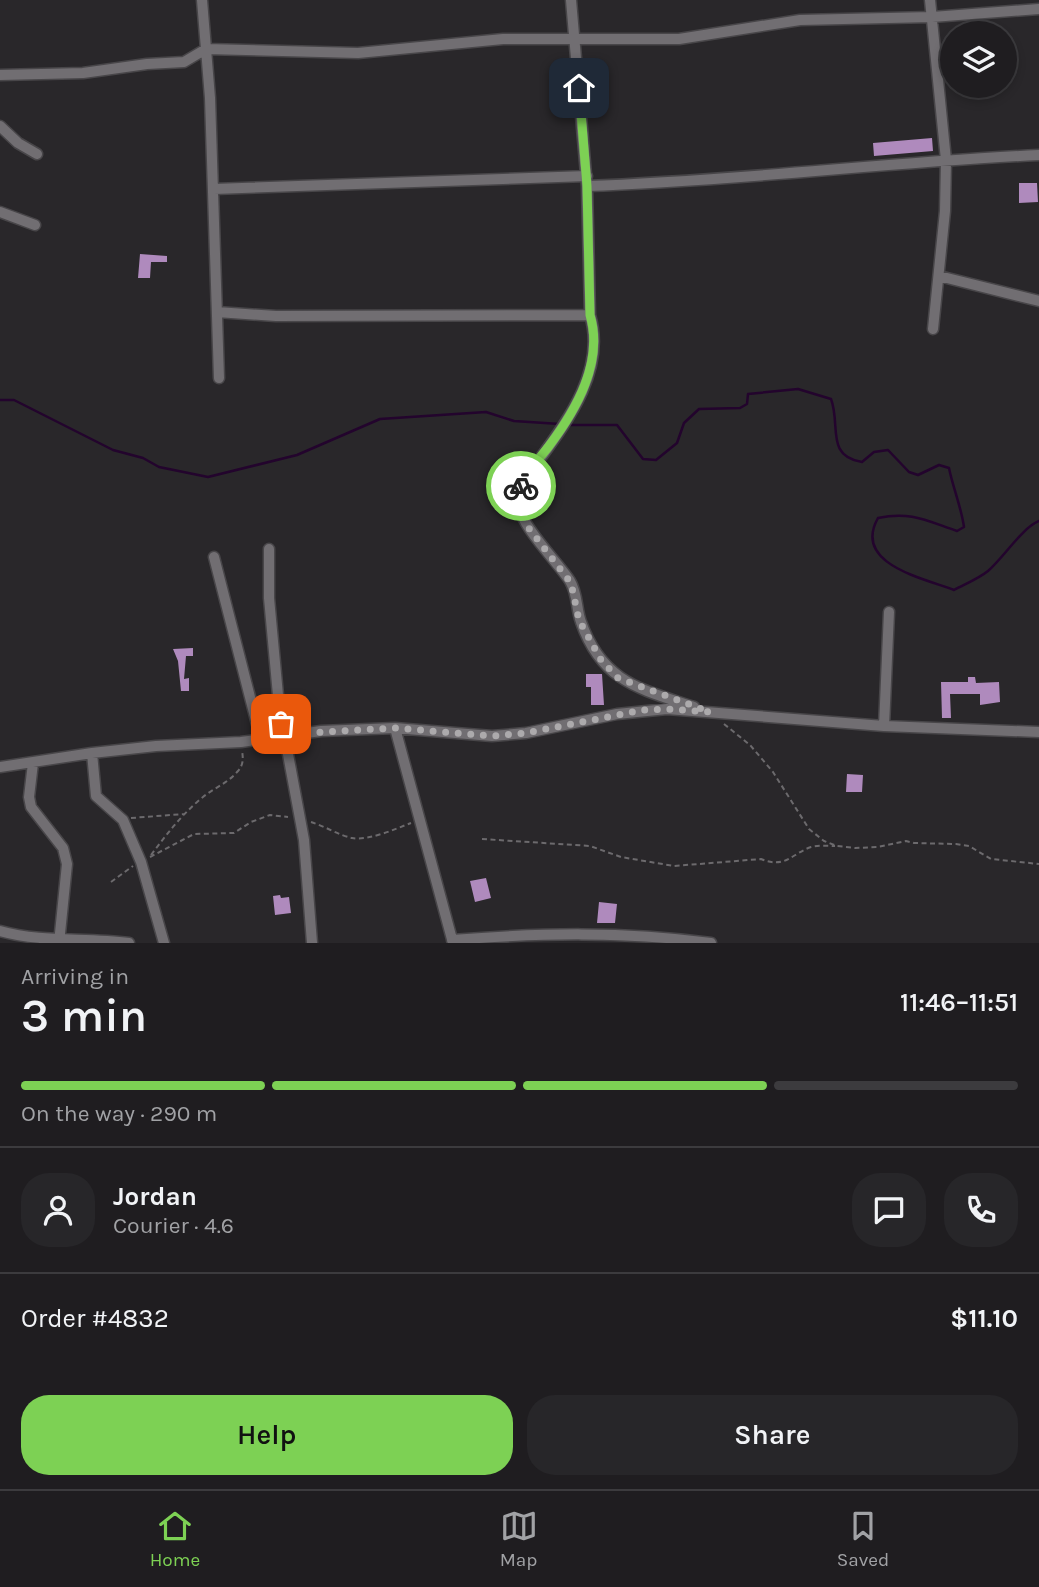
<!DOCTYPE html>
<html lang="en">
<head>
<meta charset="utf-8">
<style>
  :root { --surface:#1f1d20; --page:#272629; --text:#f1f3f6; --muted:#a1a2a5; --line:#3c3b3e; --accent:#7dd154 }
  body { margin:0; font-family:Karla,sans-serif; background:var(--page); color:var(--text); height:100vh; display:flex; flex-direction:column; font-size:26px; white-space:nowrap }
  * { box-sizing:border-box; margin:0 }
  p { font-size:23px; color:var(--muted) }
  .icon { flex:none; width:38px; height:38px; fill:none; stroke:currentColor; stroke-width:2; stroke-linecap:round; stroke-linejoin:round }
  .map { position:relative; height:943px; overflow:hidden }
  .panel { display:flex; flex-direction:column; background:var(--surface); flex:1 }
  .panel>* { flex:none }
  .controls { position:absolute; left:940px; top:21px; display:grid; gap:14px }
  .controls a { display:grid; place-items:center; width:77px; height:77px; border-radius:50%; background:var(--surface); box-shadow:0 4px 10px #0003,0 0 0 2px var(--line); font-size:35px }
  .pin { position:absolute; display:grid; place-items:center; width:60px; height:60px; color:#fff; margin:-30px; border-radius:14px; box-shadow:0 4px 10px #0006 }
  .courier { position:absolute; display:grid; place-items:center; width:70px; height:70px; margin:-35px; border:5px solid #7dd154; border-radius:50%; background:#fff; color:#222; box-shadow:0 2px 9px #0007 }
  .summary em { font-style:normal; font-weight:600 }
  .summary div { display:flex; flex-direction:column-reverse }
  .summary { display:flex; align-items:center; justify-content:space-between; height:119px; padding:0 21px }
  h1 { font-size:46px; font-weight:600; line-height:52px }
  .bar { display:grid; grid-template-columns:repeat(4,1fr); gap:10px 7px; align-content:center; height:84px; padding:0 21px }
  .bar i { height:9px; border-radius:5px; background:var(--line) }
  .bar .active { background:var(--accent) }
  .bar p { grid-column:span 4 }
  .line { display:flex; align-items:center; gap:18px; padding:0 21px; border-top:2px solid var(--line) }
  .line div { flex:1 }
  .round { display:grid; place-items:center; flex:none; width:74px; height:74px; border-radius:28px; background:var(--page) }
  .cta { display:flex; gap:14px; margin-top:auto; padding:14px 21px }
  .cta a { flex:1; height:80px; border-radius:28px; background:var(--accent); color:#111; font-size:28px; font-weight:600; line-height:80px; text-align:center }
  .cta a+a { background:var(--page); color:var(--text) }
  .tabs { display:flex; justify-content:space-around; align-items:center; height:98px; border-top:2px solid var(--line); background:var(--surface); font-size:19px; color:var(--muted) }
  .tabs a { display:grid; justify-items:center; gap:4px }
  .tabs .active { color:var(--accent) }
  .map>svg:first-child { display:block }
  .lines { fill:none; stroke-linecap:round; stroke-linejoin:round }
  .stream { stroke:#23042d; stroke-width:2.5 }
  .building { fill:#af8abd }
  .minor-casing { stroke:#484649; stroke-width:13 }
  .path { stroke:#6c6a6d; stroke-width:2; stroke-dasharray:5 3.5; stroke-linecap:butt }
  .minor { stroke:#716e72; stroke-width:10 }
  .done { stroke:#acaaac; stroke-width:7; stroke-dasharray:0 12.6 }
  .route { stroke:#7dd154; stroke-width:9 }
</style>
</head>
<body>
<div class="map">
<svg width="1039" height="943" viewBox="0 0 1039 943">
  <rect width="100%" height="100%" fill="#29272a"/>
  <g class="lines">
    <path class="stream" d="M0 400H14L113 450 143 458 159 467 208 477 297 455 380 419 486 412 514 421 560 424
      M567 425H617L643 459 656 460 677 443 684 423 699 409 740 408 747 404 748 394 798 389 831 399C841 425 825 456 862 462L874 452 888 450 909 472 918 475 939 465 949 468C953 488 961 506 964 527L957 531C927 521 911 511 878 518 852 564 923 578 954 590 965 584 978 579 988 571 1004 557 1022 528 1039 521"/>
  </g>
  <path class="building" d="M932 138 933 151 874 156 873 143Z
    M1019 183H1037L1038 202 1019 203Z
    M140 254 167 256V262H151L150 278H138Z
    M193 648V656H186L184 679 189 678V691H181L178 661 173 649Z
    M586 674H602L604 705H591V687H586Z
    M968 677H975L976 683 999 682 1000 702 980 705V694H950L951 718H942L941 682H968Z
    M847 774 863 775 862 792H846Z
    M486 878 491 898 475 902 470 881Z
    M280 895 281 898 289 897 291 913 275 915 273 896Z
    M599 902 617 904 615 923H597Z"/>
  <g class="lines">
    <g class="minor-casing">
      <path id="minor" d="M202 0 210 98 219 378
        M571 0 587 186 590 315C606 369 569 419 539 460 530 471 516 486 518 502 520 526 557 561 570 581 578 594 576 609 581 622 602 682 640 689 694 707
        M930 0 946 160 945 211 933 329
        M0 75 83 73 147 64 184 62 206 49 358 53 503 39H679L800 20 932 17 1039 9
        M0 126 18 143 37 154
        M587 186C738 181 888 162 1039 155
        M214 189 587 176
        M0 212 35 225
        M939 276 1039 301
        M217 312 276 316 590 315
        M269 549V598L279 706 304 840 312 943
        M214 557 261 740
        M884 726 889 612
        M395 728 453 943
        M92 753 96 796 123 820 141 862 164 943
        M33 763 29 797 31 807 63 848 67 864 59 943
        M0 767 92 753 156 746 241 742 321 731 395 728 492 736 526 733 617 714 667 709 884 726 1039 732
        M0 931C43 943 85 937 129 943
        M452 940C539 933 624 931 711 943"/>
    </g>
    <path class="path" d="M724 724 750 745 773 772 809 829 824 841 837 846 855 848 878 847 906 841 914 843 956 844 969 846 991 859 1039 864
      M131 818 185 814
      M311 822C324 826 341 836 352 838 369 841 395 829 411 823
      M482 839 590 846 621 857 674 866 761 859C786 869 791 854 811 847 819 845 827 846 835 846
      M151 855C167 834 182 814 203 797 214 788 228 783 238 771 244 764 243 758 242 750
      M150 857 194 834 234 833 251 822 270 815 288 817
      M111 882 133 866"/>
    <use href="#minor" class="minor"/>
  </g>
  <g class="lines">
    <path class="done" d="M281 724 283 737 321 732 395 728 492 736 526 733 643 710 667 709 710 712 618 678 601 660 579 620 571 583 528 527 517 502 521 486"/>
    <path class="route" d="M521 486C526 472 540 458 549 446 576 410 604 362 590 315L587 186 579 88"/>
  </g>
</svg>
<div class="controls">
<a><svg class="icon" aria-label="layers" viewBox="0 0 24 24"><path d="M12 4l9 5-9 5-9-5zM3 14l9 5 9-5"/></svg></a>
</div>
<div class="pin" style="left:281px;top:724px;background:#ea580c"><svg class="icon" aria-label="bag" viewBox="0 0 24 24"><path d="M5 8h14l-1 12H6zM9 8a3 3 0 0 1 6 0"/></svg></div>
<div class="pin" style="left:579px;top:88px;background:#1f2937"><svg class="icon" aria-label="home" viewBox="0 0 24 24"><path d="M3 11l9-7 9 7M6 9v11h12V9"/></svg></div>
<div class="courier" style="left:521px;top:486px"><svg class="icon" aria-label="bike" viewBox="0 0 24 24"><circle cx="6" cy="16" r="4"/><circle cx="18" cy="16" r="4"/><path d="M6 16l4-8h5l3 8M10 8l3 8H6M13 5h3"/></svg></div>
</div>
<section class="panel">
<div class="summary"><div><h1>3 min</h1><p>Arriving in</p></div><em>11:46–11:51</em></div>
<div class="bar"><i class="active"></i><i class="active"></i><i class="active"></i><i></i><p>On the way · 290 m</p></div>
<div class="line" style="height:126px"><a class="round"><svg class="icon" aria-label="person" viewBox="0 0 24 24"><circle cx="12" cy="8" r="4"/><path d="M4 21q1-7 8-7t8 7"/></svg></a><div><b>Jordan</b><p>Courier · 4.6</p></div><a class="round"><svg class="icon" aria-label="chat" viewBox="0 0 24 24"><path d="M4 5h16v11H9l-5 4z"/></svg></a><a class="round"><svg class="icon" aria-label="phone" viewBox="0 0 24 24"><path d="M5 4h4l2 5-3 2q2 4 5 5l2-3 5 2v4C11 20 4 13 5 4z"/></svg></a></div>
<div class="line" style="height:91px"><div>Order #4832</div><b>$11.10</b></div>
<div class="cta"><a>Help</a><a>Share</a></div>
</section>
<nav class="tabs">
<a class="active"><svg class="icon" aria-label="home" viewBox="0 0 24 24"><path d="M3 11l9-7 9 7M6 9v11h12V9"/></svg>Home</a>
<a><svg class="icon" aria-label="map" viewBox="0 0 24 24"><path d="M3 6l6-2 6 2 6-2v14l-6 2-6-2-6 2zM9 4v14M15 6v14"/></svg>Map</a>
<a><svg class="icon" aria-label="saved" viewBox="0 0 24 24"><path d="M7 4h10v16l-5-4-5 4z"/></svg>Saved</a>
</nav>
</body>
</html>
